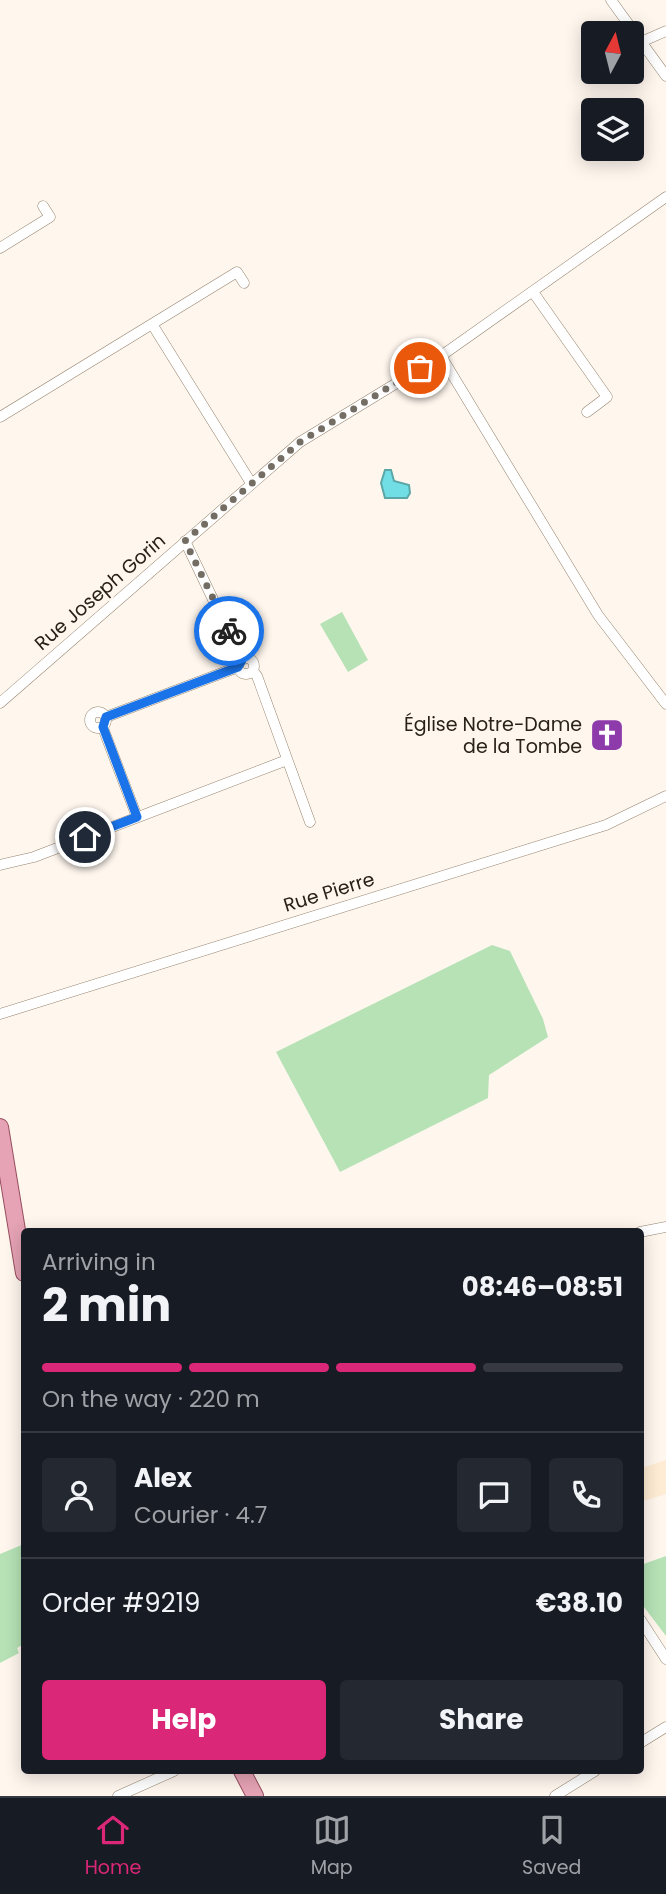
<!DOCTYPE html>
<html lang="en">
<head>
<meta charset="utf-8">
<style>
  :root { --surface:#171b24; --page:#242831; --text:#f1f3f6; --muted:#9ea1a6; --line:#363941; --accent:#db2777 }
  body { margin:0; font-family:Poppins,sans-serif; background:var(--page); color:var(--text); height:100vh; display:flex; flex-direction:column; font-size:26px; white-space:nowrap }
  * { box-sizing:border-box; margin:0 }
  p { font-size:23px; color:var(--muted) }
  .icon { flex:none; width:38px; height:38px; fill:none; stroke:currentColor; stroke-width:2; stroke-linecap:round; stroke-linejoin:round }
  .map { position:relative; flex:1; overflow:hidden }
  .sheet { position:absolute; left:21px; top:1228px; width:623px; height:546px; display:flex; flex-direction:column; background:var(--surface); border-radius:7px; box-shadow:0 4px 18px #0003 }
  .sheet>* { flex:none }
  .needle { width:46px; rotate:7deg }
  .tools { position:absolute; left:581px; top:21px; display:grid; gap:14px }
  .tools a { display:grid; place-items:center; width:63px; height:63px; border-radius:7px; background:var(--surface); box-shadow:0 4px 18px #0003; font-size:35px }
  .pin { position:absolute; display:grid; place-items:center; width:60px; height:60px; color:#fff; margin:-30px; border:4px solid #fff; border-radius:50%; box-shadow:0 2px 7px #0007 }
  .courier { position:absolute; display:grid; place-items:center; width:70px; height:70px; margin:-35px; border:5px solid #1a73e8; border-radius:50%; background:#fff; color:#222; box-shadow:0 2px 9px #0007 }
  .summary em { font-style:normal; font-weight:700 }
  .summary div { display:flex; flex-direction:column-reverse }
  .summary { display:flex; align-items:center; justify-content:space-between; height:119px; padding:0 21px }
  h1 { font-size:46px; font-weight:700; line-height:52px }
  .bar { display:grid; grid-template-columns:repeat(4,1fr); gap:10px 7px; align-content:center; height:84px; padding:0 21px }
  .bar i { height:9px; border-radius:5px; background:var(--line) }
  .bar .current { background:var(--accent) }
  .bar p { grid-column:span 4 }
  .line { display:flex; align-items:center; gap:18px; padding:0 21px; border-top:2px solid var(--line) }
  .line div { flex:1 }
  .round { display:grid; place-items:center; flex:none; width:74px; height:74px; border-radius:7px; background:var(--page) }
  .cta { display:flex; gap:14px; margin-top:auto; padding:14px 21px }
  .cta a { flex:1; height:80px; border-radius:7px; background:var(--accent); color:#fff; font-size:28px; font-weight:700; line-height:80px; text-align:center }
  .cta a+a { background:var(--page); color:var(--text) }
  .menu { display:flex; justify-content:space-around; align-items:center; height:98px; border-top:2px solid var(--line); background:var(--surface); font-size:19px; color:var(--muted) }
  .menu a { display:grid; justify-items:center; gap:4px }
  .menu .current { color:var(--accent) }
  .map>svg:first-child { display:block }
  .built { fill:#ffecd4 }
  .green { fill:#b6e2b6 }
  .water { fill:#70dee4; stroke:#5ba6a7; stroke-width:2 }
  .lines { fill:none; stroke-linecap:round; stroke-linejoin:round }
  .minor-casing { stroke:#94836e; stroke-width:11 }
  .primary-casing { stroke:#984e5f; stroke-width:18 }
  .minor { stroke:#fff; stroke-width:10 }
  .primary { stroke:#e5a3b5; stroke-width:16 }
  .done { stroke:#746d64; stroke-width:7; stroke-dasharray:0 12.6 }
  .route { stroke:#1a73e8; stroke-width:9 }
  .labels { text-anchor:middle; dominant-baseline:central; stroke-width:5; stroke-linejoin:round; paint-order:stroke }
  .street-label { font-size:19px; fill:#29221a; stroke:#fff7ee }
  .poi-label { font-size:19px; fill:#29221a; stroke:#fff7ee; text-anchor:end }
</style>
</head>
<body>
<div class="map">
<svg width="666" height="1796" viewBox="0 0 666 1796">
  <rect width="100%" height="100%" fill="#fff7ee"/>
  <path class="built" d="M666 1460V1494L641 1502V1468Z"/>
  <path class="green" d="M342 612 368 660 348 672 320 624Z
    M492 945 510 951 543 1019 548 1037 489 1075 488 1098 340 1172 276 1052Z
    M24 1544V1644L17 1648 19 1653 0 1663V1554Z
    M666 1556V1636L641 1603V1565Z"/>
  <path class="water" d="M385 470H391L394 481 409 485 410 493 407 498H385L381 483Z"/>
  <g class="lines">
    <g class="minor-casing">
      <path id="minor" d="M611 0 666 76
        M641 42 666 31
        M0 248 50 217 43 206
        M533 292 607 397 587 412
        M152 324 251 483
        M441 356 598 615 666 704
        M0 417 237 272 244 283
        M185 541 242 660
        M238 666a8 8 0 1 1 16 0a8 8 0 1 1-16 0Z
        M253 671 257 676 310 822
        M0 703 300 442 441 356 666 197
        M90 720a8 8 0 1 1 16 0a8 8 0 1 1-16 0Z
        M106 717 238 667
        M103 728 137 817
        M0 865 34 857 287 760
        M0 1014 606 825 666 796
        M640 1232 666 1227
        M640 1619 666 1659
        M640 1743 666 1727
        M118 1796 174 1771
        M555 1796 595 1771"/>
    </g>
    <g class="primary-casing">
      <path id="primary" d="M0 1127 24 1273
        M242 1771 255 1796"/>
    </g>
    <use href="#minor" class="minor"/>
    <use href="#primary" class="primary"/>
  </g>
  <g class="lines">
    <path class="done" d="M229 631 185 541 300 442 420 368"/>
    <path class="route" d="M85 837 137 817 103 727 106 717 238 667 242 660 229 631"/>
  </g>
  <defs>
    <g id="church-square" transform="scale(1.75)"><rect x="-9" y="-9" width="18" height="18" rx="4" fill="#8d3baa" stroke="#fff7ee"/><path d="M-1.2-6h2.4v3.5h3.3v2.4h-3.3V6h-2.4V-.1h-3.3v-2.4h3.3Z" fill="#fff"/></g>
  </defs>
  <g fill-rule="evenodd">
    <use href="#church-square" x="607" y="735"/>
  </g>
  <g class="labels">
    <g class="street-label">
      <text transform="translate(100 592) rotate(-41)">Rue Joseph Gorin</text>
      <text transform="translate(329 892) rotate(-17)">Rue Pierre</text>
    </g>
    <g class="poi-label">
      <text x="582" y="724">Église Notre-Dame<tspan x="582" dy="22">de la Tombe</tspan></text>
    </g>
  </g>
</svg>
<div class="tools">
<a><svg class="needle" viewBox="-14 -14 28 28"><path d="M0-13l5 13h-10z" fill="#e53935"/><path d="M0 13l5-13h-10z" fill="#9ea1a6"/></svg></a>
<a><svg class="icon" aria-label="layers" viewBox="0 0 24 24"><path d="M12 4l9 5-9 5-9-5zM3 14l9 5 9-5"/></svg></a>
</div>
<div class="pin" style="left:420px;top:368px;background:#ea580c"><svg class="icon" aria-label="bag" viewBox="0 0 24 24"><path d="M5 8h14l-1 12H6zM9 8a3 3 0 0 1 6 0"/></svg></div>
<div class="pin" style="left:85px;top:837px;background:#1f2937"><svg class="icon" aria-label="home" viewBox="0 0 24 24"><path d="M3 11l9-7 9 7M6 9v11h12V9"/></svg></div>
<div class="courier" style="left:229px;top:631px"><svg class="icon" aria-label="bike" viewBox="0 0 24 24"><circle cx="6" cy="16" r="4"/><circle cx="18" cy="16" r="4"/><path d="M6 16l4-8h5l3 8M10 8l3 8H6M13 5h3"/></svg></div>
<section class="sheet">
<div class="summary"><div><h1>2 min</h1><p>Arriving in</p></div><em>08:46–08:51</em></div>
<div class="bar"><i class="current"></i><i class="current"></i><i class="current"></i><i></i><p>On the way · 220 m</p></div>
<div class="line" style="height:126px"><a class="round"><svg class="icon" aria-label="person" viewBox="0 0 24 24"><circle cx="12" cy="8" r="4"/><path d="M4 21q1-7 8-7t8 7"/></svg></a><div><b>Alex</b><p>Courier · 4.7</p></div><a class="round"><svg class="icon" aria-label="chat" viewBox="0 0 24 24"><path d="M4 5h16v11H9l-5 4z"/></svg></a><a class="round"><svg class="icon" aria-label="phone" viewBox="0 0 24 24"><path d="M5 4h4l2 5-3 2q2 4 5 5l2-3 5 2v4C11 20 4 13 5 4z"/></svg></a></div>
<div class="line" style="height:91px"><div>Order #9219</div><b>€38.10</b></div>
<div class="cta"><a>Help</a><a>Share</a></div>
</section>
</div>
<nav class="menu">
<a class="current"><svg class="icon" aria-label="home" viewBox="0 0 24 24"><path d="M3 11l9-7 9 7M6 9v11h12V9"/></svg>Home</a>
<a><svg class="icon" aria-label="map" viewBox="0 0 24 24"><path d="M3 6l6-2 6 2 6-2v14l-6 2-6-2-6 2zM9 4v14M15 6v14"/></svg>Map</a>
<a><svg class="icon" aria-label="saved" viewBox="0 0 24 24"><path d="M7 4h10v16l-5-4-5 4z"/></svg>Saved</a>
</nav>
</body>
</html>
